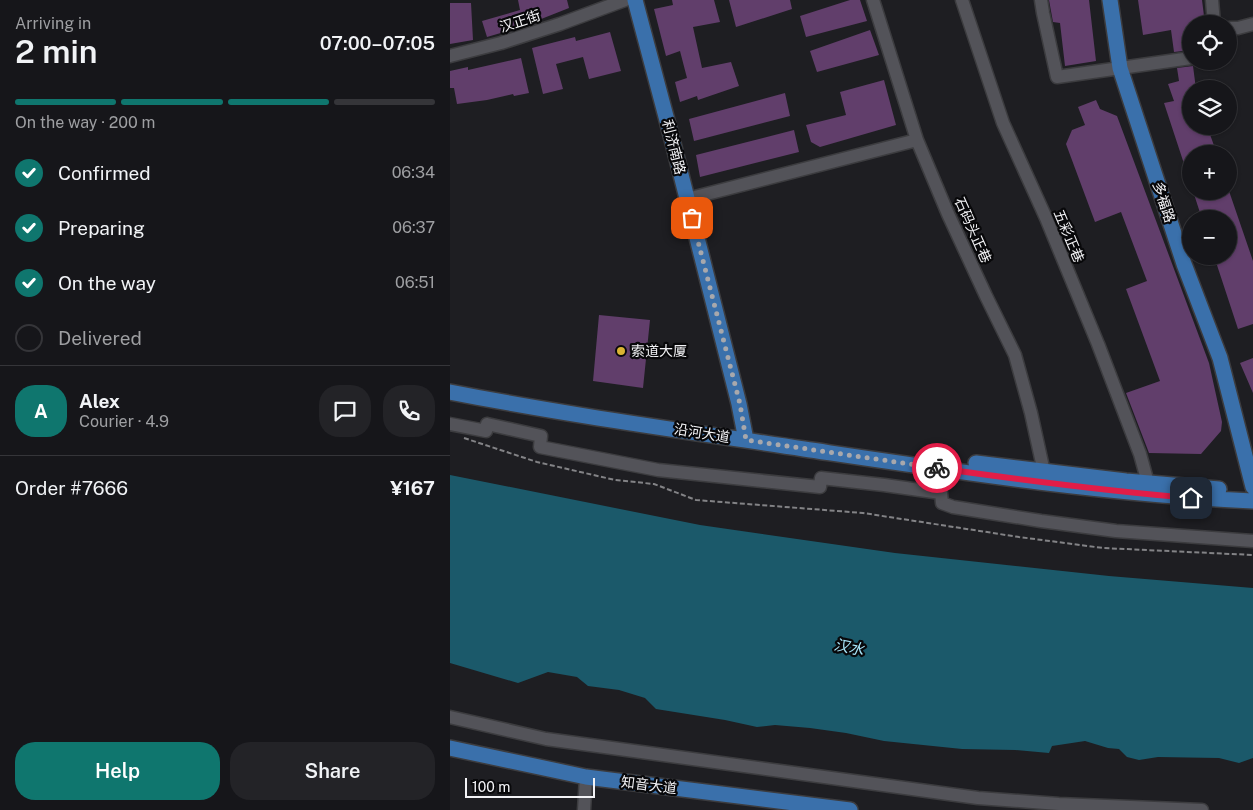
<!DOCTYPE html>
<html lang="en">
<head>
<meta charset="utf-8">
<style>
  :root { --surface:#16161a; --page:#232327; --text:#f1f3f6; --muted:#9e9fa2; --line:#353539; --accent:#0f766e }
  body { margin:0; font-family:"Public Sans","Noto Sans SC",sans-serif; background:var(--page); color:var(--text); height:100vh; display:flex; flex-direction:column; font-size:19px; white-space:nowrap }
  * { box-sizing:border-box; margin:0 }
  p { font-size:16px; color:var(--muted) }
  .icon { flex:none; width:28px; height:28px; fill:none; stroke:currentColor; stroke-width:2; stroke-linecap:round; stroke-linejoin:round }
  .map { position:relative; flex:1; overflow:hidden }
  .panel { display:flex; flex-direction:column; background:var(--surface); width:450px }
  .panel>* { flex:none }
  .tools { position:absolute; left:732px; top:15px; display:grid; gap:10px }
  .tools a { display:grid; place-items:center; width:55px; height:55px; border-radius:50%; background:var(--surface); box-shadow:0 1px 4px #0004,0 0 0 1px var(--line); font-size:25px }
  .scale { position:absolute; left:15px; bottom:12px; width:130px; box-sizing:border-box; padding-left:5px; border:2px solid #f3f3f6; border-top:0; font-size:14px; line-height:18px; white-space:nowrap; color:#f3f3f6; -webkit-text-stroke:4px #08080a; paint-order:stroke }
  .pin { position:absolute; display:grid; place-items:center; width:42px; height:42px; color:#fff; margin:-21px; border-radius:10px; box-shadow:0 2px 8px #0006 }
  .courier { position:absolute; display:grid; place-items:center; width:50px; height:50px; margin:-25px; border:4px solid #e11d48; border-radius:50%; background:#fff; color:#222; box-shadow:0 1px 6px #0007 }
  .headline em { font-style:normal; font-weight:600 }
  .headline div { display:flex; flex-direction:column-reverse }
  .headline { display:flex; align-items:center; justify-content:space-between; height:85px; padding:0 15px }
  h1 { font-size:32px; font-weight:600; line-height:38px }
  .bar { display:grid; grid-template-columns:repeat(4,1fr); gap:8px 5px; align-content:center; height:60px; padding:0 15px }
  .bar i { height:6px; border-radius:4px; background:var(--line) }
  .bar .current { background:var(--accent) }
  .bar p { grid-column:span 4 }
  .line { display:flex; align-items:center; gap:12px; padding:0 15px; border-top:1px solid var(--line) }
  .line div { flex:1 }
  .round { display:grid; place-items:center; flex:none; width:52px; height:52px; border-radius:20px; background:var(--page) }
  ol { padding:0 15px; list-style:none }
  li { display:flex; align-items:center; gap:15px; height:55px }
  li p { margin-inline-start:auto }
  li .icon { padding:5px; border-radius:50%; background:var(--accent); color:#fff; stroke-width:4 }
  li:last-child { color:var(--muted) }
  li i { width:28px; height:28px; border:2px solid var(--line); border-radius:50% }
  .action { display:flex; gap:10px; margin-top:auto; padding:10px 15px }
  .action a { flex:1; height:58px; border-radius:20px; background:var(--accent); color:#fff; font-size:20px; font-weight:600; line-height:58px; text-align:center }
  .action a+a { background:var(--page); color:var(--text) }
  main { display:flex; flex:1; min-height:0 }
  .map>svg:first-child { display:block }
  .water { fill:#1b596a }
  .building { fill:#613e6b }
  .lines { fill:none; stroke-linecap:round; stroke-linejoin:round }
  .minor-casing { stroke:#3c3c3f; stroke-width:15 }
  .major-casing { stroke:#3c3c3f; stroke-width:18 }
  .path { stroke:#838386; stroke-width:2; stroke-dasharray:5 2.5; stroke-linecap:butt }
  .minor { stroke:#535359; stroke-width:12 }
  .major { stroke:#3a70ab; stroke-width:15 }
  .done { stroke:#a8a8ac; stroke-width:5; stroke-dasharray:0 9 }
  .route { stroke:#e11d48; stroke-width:6 }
  .poi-dot { fill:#dab333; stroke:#08080a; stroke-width:2 }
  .labels { text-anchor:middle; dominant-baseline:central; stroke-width:4.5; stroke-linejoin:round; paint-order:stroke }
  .street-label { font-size:14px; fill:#f3f3f6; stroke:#08080a }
  .poi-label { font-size:14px; fill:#f3f3f6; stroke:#08080a; text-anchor:start }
  .water-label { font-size:15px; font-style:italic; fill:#a9e7fb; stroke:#08080a }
</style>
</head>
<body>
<main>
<section class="panel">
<div class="headline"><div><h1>2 min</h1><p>Arriving in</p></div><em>07:00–07:05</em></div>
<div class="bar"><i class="current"></i><i class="current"></i><i class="current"></i><i></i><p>On the way · 200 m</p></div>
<ol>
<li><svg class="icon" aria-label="check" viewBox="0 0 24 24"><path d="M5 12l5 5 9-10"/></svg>Confirmed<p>06:34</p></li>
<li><svg class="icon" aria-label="check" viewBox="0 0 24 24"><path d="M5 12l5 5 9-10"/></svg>Preparing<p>06:37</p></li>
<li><svg class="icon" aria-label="check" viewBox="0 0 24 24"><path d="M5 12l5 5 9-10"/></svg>On the way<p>06:51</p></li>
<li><i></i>Delivered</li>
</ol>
<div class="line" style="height:90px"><b class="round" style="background:var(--accent);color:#fff">A</b><div><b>Alex</b><p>Courier · 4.9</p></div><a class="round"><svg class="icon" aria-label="chat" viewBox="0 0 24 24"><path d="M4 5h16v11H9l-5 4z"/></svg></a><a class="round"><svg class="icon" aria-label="phone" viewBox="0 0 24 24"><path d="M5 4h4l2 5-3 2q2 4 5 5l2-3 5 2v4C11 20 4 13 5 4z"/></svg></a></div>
<div class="line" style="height:65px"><div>Order #7666</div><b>¥167</b></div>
<div class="action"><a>Help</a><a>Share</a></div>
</section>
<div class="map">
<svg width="803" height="810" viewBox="0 0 803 810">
  <rect width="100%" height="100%" fill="#1e1e22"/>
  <path class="water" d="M0 475 250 525 445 553 659 576 803 588V758L789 763 769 758 708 757 689 760 677 757 669 749 658 748 635 741 602 746 599 753 565 750 512 749 434 741 396 733 360 728 325 725 307 727 275 720 206 709 195 698 169 690 138 686 127 677 98 672 68 683 0 663Z"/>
  <path class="building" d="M68 0H117L119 8 71 27 37 37 32 21 70 10Z
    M222 0H264L270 22 243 27 252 68 281 62 289 86 248 100 247 96 230 102 225 82 237 78 230 51 216 56 204 9 223 5Z
    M279 0H340L342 9 286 27Z
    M400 0H410L417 21 356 37 350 16Z
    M599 0H639L646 61 615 66 610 23 603 22Z
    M688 0H752L755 24H741V28L737 29 741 50 724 52 721 30 693 35Z
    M0 3H21L23 40 0 44Z
    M420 30 429 55 367 72 360 51Z
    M160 32 171 71 139 79 133 57 106 64 113 89 93 94 82 48 125 37 126 41Z
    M71 58 79 93 64 96 63 94 37 100 7 104 4 88H0V71L18 67V70Z
    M743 66 746 89H741V126H757L767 154H741V182H740L714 103 724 101 718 84 729 81 727 68Z
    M434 80 446 125 370 147 361 142 356 125 396 115 390 92Z
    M335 93 340 116 244 141 239 119Z
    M646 100 650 109 667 116 759 363 772 422 771 431 751 454 699 453 676 393 710 381 676 289 697 281 671 212 645 222 616 144 622 130 635 125 628 107Z
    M344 130 349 152 250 177 246 155Z
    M743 191H779L803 261V324L788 329 764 256H779V219H752Z
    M149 315 200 320 193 388 143 381Z
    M803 358V393L790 363Z"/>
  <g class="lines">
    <g class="minor-casing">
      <path id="minor" d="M423 0 467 140 498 214 536 296 565 355 581 413 594 472
        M512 0 553 123 596 218 648 344 690 454 698 483
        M591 0 593 13 607 77 741 58
        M762 0 764 24
        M779 28H788L803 24
        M0 56 51 43 110 24 175 0
        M237 199 467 140
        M0 424 36 431 37 424 91 436 90 447 208 470 370 487 371 478 434 485 491 493 492 503 503 507 591 521 666 531 803 541
        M0 717 96 739 528 798 609 804 752 810
        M134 810 136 777"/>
    </g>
    <g class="major-casing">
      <path id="major" d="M185 0 223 143 289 404 296 440
        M660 0 670 68 734 264 770 358 803 487
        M0 392C117 415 236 431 354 449 503 471 652 494 803 501
        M526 463 676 481 769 489
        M0 748 136 777 400 810"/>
    </g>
    <path class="path" d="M14 438 87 462 165 480 204 484 246 500 413 513 569 537 653 548 803 555"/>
    <use href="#minor" class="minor"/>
    <use href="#major" class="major"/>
  </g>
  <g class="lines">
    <path class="done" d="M242 218 290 404 296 440 487 468"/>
    <path class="route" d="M487 468C572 480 656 491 741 498"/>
  </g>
  <circle class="poi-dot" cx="171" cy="351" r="5"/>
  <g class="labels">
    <g class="street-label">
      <text transform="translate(70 21) rotate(-18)">汉正街</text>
      <text transform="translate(224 147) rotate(76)">利济南路</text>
      <text transform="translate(714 202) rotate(72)">多福路</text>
      <text transform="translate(523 230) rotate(66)">石码头正巷</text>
      <text transform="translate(619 236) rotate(67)">五彩正巷</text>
      <text transform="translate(252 433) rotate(9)">沿河大道</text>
      <text transform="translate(199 785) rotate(7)">知音大道</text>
    </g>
    <g class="poi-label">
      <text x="181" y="351">索道大厦</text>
    </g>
    <g class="water-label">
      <text transform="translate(399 647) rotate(11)">汉水</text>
    </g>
  </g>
</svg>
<div class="tools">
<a><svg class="icon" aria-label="locate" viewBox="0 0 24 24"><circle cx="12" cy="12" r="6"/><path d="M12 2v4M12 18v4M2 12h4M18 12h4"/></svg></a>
<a><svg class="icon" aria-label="layers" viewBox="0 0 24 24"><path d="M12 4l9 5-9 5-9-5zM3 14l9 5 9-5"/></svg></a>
<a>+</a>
<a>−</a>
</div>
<div class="scale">100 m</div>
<div class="pin" style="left:242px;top:218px;background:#ea580c"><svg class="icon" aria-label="bag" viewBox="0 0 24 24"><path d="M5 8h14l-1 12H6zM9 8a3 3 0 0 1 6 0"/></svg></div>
<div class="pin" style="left:741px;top:498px;background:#1f2937"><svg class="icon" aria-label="home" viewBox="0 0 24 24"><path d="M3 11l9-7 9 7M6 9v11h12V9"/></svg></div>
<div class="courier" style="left:487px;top:468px"><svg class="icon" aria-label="bike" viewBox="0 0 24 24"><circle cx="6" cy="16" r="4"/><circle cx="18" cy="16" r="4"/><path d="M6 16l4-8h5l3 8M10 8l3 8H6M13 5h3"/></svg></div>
</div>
</main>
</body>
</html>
